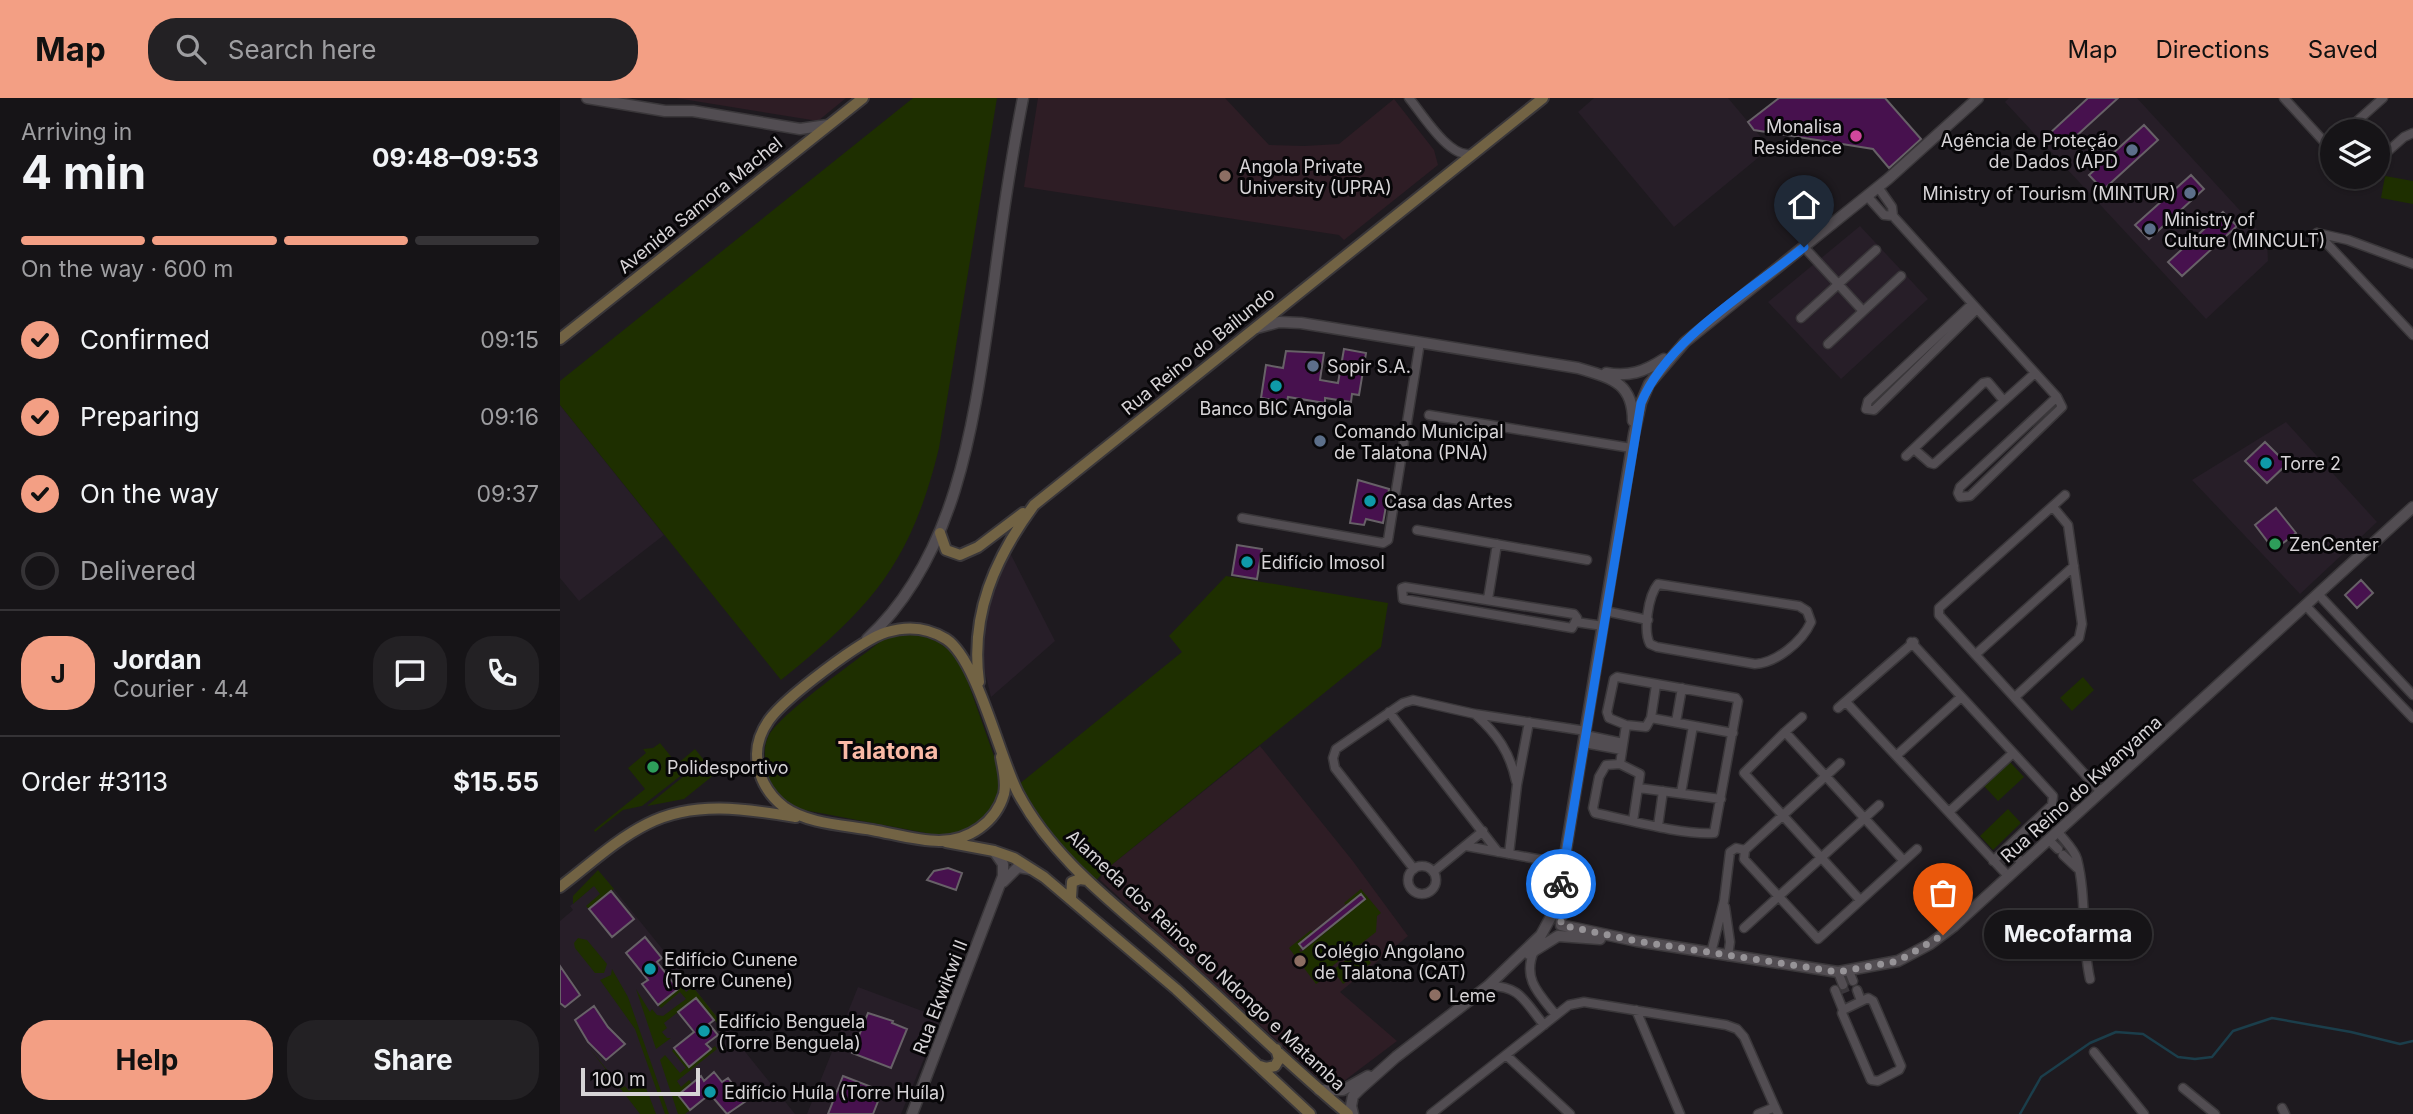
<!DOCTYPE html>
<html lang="en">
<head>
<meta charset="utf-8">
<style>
  :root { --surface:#161417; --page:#232124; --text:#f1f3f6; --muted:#9e9ea1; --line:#353336; --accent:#f39f84 }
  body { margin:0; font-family:Inter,sans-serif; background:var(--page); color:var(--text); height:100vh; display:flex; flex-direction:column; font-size:26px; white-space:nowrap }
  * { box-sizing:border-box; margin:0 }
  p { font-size:23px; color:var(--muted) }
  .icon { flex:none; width:38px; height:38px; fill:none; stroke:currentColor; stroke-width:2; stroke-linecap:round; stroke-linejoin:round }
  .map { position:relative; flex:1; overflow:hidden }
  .panel { display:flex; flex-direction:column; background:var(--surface); width:560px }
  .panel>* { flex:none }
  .fabs { position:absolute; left:1760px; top:21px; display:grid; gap:14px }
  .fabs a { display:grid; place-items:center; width:70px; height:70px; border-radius:50%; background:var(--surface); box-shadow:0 2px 5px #0004,0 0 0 2px var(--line); font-size:35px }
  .scale { position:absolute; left:21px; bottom:18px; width:119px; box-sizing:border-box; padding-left:7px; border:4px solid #d7d4d7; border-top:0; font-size:19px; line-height:24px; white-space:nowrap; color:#d7d4d7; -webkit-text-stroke:5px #070608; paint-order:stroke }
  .pin { position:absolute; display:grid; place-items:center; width:60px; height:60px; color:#fff; margin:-72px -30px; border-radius:50% 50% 50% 0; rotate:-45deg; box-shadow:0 0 7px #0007 }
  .pin .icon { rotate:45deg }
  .courier { position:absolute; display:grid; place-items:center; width:70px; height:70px; margin:-35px; border:5px solid #1a73e8; border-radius:50%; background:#fff; color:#222; box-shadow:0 2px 9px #0007 }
  .bubble { position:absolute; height:49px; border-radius:24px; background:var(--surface); box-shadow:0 2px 5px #0004,0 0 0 2px var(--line); font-size:23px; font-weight:700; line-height:49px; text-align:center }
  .overview em { font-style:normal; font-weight:700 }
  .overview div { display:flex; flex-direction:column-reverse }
  .overview { display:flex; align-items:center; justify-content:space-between; height:119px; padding:0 21px }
  h1 { font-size:46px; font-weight:700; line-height:52px }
  .bar { display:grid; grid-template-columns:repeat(4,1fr); gap:10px 7px; align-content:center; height:84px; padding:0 21px }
  .bar i { height:9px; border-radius:5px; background:var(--line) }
  .bar .on { background:var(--accent) }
  .bar p { grid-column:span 4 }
  .line { display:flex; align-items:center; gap:18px; padding:0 21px; border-top:2px solid var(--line) }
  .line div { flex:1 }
  .round { display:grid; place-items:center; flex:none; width:74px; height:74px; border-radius:28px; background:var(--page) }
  ol { padding:0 21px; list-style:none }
  li { display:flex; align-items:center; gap:21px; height:77px }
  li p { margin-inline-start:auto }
  li .icon { padding:7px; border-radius:50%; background:var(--accent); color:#111; stroke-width:4 }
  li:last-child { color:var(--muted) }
  li i { width:38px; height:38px; border:4px solid var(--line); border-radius:50% }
  .cta { display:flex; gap:14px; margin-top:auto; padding:14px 21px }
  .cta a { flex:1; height:80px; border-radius:28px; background:var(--accent); color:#111; font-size:28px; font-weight:700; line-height:80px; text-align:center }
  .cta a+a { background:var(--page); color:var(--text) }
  header { display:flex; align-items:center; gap:42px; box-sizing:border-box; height:98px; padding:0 35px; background:var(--accent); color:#111 }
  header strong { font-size:33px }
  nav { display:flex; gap:38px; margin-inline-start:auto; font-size:24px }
  .search { width:490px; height:63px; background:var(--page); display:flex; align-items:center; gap:18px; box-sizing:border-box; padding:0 24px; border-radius:28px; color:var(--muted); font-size:26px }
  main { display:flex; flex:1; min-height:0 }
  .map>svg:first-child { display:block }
  .built { fill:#271e28 }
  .education { fill:#2e1d25 }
  .green { fill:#1e2f00 }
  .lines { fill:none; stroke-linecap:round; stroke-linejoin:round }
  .stream { stroke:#1b3e4b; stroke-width:2.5 }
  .building { fill:#47114e; stroke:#676167; stroke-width:2 }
  .minor-tunnel { stroke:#3a363b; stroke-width:8; stroke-dasharray:8 4; stroke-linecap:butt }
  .minor-casing { stroke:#3a373a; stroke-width:11 }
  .tertiary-casing { stroke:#3a373a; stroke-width:13 }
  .secondary-casing { stroke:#3a373a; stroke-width:14 }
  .minor { stroke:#524d52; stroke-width:8 }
  .tertiary { stroke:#524d52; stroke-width:10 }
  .secondary { stroke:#726344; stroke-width:10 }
  .done { stroke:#969397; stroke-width:7; stroke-dasharray:0 12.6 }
  .route { stroke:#1a73e8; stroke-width:9 }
  .hotel-dot { fill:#d1479c; stroke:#070608; stroke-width:2.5 }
  .service-dot { fill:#5c6f8a; stroke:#070608; stroke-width:2.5 }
  .education-dot { fill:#8d6e63; stroke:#070608; stroke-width:2.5 }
  .culture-dot { fill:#0f9aa8; stroke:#070608; stroke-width:2.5 }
  .leisure-dot { fill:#2e9e5b; stroke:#070608; stroke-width:2.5 }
  .labels { text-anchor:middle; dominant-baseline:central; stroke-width:6; stroke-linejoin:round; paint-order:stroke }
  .poi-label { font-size:18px; fill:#d7d4d7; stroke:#070608; text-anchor:start }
  .street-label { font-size:18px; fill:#d7d4d7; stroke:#070608 }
  .district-label { font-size:24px; font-weight:bold; fill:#fabaa6; stroke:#070608 }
</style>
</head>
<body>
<header>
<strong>Map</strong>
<div class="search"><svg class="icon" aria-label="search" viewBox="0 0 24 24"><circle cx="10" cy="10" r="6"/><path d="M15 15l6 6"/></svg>Search here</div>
<nav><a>Map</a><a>Directions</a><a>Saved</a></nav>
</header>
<main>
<section class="panel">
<div class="overview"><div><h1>4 min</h1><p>Arriving in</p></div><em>09:48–09:53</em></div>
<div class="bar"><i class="on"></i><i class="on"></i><i class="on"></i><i></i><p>On the way · 600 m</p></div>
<ol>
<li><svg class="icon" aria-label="check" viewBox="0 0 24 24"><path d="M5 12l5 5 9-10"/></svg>Confirmed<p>09:15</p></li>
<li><svg class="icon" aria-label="check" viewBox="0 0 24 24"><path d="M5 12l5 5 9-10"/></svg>Preparing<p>09:16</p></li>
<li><svg class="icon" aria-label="check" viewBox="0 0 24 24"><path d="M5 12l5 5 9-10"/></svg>On the way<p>09:37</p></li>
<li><i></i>Delivered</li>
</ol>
<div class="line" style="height:126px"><b class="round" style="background:var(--accent);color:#111">J</b><div><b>Jordan</b><p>Courier · 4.4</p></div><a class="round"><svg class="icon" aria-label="chat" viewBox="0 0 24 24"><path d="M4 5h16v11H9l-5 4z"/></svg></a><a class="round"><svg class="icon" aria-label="phone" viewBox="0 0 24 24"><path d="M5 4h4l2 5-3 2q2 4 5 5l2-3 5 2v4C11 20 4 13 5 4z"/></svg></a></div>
<div class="line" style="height:91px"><div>Order #3113</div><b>$15.55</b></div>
<div class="cta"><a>Help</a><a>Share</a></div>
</section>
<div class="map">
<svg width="1853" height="1016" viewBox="0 0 1853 1016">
  <rect width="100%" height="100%" fill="#1e1a1f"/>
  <path class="built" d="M1034 0H1168L1210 50 1114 129 1018 14Z
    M1449 0H1577L1707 142 1708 163 1646 221 1445 4Z
    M1300 128 1368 201 1281 281 1208 204Z
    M0 307 104 437 19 503 0 480Z
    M1726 324 1817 424 1740 496 1632 382Z
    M449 453 495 543 431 599 424 570 423 529 433 490Z
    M44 779 130 885 235 1016H0V823L13 812 10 808Z
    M298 889 381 920 341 1016H247Z"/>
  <path class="education" d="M116 0H286L258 23Z
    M478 0H665L709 47 744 48 779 46 834 1 874 52 878 67 784 142 779 137 464 89Z
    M700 648 792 762 848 838 780 894 837 943 780 986 765 985 759 981 540 782 544 773Z"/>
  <path class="green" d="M353 0H437L379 350C351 465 312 509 221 582L0 307V283Z
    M1825 78 1853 83V106L1821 100Z
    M666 478 828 505 821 549 544 773 535 784 478 721 458 687 622 554 609 538Z
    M340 536 361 537 378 544 393 555 404 573 440 675 438 701 428 718 408 731 382 738 244 712C224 704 209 694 206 671 205 661 203 650 208 639 217 618 301 559 324 541Z
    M1523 579 1534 592 1512 613 1500 600Z
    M100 645 117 666 135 651 155 676 124 701 87 708 124 678 123 676 82 708 63 712 35 734 34 732 85 691 68 670 86 655 83 651 93 650Z
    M1450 664 1464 679 1438 703 1424 688Z
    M1448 711 1461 725 1433 752 1420 738Z
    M1384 766 1410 794 1392 811 1366 783Z
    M38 772 54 791 29 811 26 808 40 796 34 788 13 806V798Z
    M801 791 821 815 817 818 816 834 757 880 759 884 756 886 729 850 751 832 753 834 739 846 742 849 739 852 741 854 744 852 805 802 800 796 786 807 784 805Z
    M18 840 27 842 47 866 44 875H35L15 850 14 845Z
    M800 851 811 865 783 886 773 872Z
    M52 871 68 899 109 1016H105L75 931 40 882 51 877Z
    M121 887 126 894 133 889 160 923 157 925 136 900 104 925 107 930 102 934 107 940H111L96 951 76 891 90 914 92 911 97 917 103 918 126 901 120 894 101 910 98 907Z
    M155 948 157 951 117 983 121 989 129 982 132 985 118 997 130 1012 125 1016H118L100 962 105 957 120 975 126 970 112 953 114 951 129 968Z
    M30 951 62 990 65 988 69 993 83 982 96 1016H80Z"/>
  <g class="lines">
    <path class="stream" d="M1460 1016 1481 979 1530 945 1556 934 1583 936 1618 959 1635 961 1652 959 1673 933 1712 920 1791 934 1840 946 1853 943"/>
  </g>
  <path class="building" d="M1219 0H1325L1361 41 1329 70 1313 51 1194 32 1188 24Z
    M1528 0H1558L1503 50 1490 35Z
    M1584 27 1598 42 1543 92 1529 77Z
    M1631 77 1644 91 1589 141 1575 127Z
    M1663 114 1677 128 1622 178 1608 164Z
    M784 251 806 255 799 297 792 296 791 304 765 300V305L728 299 727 304 701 300 706 267 723 270 726 253 764 255 760 282 778 285Z
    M1705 344 1727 366 1707 385 1685 363Z
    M798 382 829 391 823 425 806 421 804 427 790 425Z
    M1716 410 1736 435 1714 452 1695 427Z
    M677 447 702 451 697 481 672 477Z
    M1801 482 1813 495 1797 510 1785 497Z
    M388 770 402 775 396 792 367 782 374 773Z
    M51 793 74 821 52 839 29 811Z
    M801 796 805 801 743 851 739 846Z
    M85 839 102 860 97 864 118 891 98 907 82 886 88 882 66 855Z
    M0 868 20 897 5 909 0 905Z
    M136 900 154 922 149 926 158 937 146 946 151 951 129 969 114 950 134 934 118 914Z
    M34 908 48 929 65 946 46 962 28 944 15 922Z
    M308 915 333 923 332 925 347 931 331 970 292 955Z
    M154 974 162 984 168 980 186 1003 167 1016 150 996 130 1012 118 997 141 978 144 983Z
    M283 978 322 993 313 1016H268Z"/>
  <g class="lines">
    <path class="minor-tunnel" d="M1441 763 1444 767
      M1283 887 1287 897"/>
    <g class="minor-casing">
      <path id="minor" d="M849 0C863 17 889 60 911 56
        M1724 0 1769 49 1773 45
        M1786 33 1823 0
        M1818 62 1844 39 1853 35
        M1318 89 1332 109 1333 118 1497 299 1502 309 1410 398 1400 399 1398 395 1400 389 1497 299
        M1307 98 1324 117 1333 118
        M1757 135 1853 237
        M1757 135 1788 142 1853 166
        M1244 149 1303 213
        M1412 206 1308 303 1306 311 1314 312 1417 211
        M1241 220 1316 152
        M1268 246 1341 178
        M869 317 1071 350
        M1354 351 1370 365 1374 366 1475 275
        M1346 358 1423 285 1428 284 1444 303
        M1505 397 1379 510V517L1541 694
        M682 420 823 445 828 442 860 244
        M857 432 1027 462
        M1098 486 1239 508 1247 513 1251 524C1242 544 1216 565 1195 566L1097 549 1090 546C1083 533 1088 498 1098 486Z
        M845 489 1014 516 1017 520 1012 530 843 501 842 490Z
        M1758 496 1853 597
        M928 501 937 446
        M1745 507 1853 620
        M1045 513 1088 522
        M1016 524 1043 528
        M1351 544 1493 698 1492 707 1433 763
        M1416 556 1514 468
        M1455 599 1519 540 1522 526 1508 427 1493 409
        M1286 604 1449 779
        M1278 610 1354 544
        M829 614 938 754
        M915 616C937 636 950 654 956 683
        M1242 619 1225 634 1343 762
        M1091 620 1173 635
        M1116 624 1122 590
        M1225 634 1184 675 1300 802
        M1025 637 1063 645
        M1024 645 1062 652
        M1337 657 1401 599
        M1280 665 1185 752 1184 761 1258 841 1357 751
        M1060 666 1066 627
        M1079 690 1161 701
        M1121 695 1133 628
        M1390 713 1453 655
        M1073 723 1080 676 1060 666 1046 667 1039 679 1033 710 1035 715C1069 722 1121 737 1154 735L1178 603 1176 600 1057 579 1054 581 1047 614 1049 620 1066 627 1086 629 1091 620 1096 587
        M1098 728 1103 693
        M1498 734C1504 742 1514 751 1517 761 1527 800 1521 841 1530 881
        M1489 742 1498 751
        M906 748 1004 766
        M949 756 957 687 969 624
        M1455 757 1463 766
        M1503 757 1517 770
        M848 782a14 14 0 1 1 28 0a14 14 0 1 1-28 0Z
        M854 771 775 670 773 660 776 651 843 605 853 602 915 616 1026 633
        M873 774 923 733
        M1165 809 1170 844 1168 858
        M1184 830 1319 707
        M974 853C962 881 979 896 996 917
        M1151 855 1164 803 1170 754 1176 750 1185 752
        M1289 873 1293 883
        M1278 874 1283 887
        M928 888C960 887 965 904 984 927
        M1275 892 1283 912
        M1297 892 1301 903
        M1308 900 1313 903 1341 968 1339 972 1318 983 1311 982 1282 915 1283 912Z
        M1076 912 1120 1016
        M1534 954 1584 1016
        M946 957 1010 1016
        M1623 990 1655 1016
        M1722 1010 1725 1016
        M871 1016 1009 907 1024 904 1166 927 1177 931 1184 939 1218 1016
        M1198 1016 1215 1009"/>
    </g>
    <g class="tertiary-casing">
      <path id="tertiary" d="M27 0 105 13H133L240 31 268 27
        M697 230 719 224 741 225 1018 270C1051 280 1073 284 1073 323
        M1046 275C1069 279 1084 274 1104 261
        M307 541C403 453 416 305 434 184 442 122 451 61 463 0
        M443 784 458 769 470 771
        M1000 804 1001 827 1076 843 1278 874 1338 863 1370 846 1394 828 1853 409
        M969 856 998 838 1040 841
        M759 992H783L808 978
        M352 1016 443 778V766L434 753
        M793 1016 791 1008 793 998 800 991 836 959 928 888 981 837 993 815 1001 782 1074 336 1081 305 1089 286 1125 244 1328 81 1418 0"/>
    </g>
    <g class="secondary-casing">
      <path id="secondary" d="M0 241 303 0
        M380 435 386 452 400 457 418 449 463 415
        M419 584C410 516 435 460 474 407L983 0
        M441 659C443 671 447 684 444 696 436 724 409 743 379 743 358 743 334 736 312 732 284 727 248 726 224 709 207 696 197 677 197 656 197 644 202 632 209 622 225 600 302 541 327 534 347 528 367 529 386 541 417 561 439 658 458 695 495 765 562 811 619 863 676 914 730 968 788 1016
        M386 744 434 753 454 760 484 779 616 891 750 1016
        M0 789C28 768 55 742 87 726 134 702 187 711 236 719
        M511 800 512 784 520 781 527 782
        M700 968 706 970 715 968 719 961 716 951"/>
    </g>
    <use href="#minor" class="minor"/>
    <use href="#tertiary" class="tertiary"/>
    <use href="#secondary" class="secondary"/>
  </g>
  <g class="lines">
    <path class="done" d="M1001 786V827L1076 843 1278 874 1338 863 1383 837"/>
    <path class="route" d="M1001 786 1081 305C1108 240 1190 193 1244 149"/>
  </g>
  <circle class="hotel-dot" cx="1296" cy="38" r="7"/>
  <g class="service-dot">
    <circle cx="1572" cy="52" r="7"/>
    <circle cx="1630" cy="95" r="7"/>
    <circle cx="1590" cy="131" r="7"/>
    <circle cx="753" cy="268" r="7"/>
    <circle cx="760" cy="343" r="7"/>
  </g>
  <g class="education-dot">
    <circle cx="665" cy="78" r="7"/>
    <circle cx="740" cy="863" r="7"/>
    <circle cx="875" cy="897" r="7"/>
  </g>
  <g class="culture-dot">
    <circle cx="716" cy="288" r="7"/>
    <circle cx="1706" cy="365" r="7"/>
    <circle cx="810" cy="403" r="7"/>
    <circle cx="687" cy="464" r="7"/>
    <circle cx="90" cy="871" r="7"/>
    <circle cx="144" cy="933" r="7"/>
    <circle cx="150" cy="994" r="7"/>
  </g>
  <g class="leisure-dot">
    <circle cx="1715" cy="446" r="7"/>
    <circle cx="93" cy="669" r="7"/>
  </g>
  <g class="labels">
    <g class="poi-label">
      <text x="1282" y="28" text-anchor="end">Monalisa<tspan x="1282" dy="21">Residence</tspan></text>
      <text x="1558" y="42" text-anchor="end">Agência de Proteção<tspan x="1558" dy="21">de Dados (APD</tspan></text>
      <text x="679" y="68">Angola Private<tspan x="679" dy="21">University (UPRA)</tspan></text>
      <text x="1616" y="95" text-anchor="end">Ministry of Tourism (MINTUR)</text>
      <text x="1604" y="121">Ministry of<tspan x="1604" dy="21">Culture (MINCULT)</tspan></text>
      <text x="767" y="268">Sopir S.A.</text>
      <text x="716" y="310" text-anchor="middle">Banco BIC Angola</text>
      <text x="774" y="333">Comando Municipal<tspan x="774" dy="21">de Talatona (PNA)</tspan></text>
      <text x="1720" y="365">Torre 2</text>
      <text x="824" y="403">Casa das Artes</text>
      <text x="1729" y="446">ZenCenter</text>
      <text x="701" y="464">Edifício Imosol</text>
      <text x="107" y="669">Polidesportivo</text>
      <text x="754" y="853">Colégio Angolano<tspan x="754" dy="21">de Talatona (CAT)</tspan></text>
      <text x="104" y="861">Edifício Cunene<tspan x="104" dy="21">(Torre Cunene)</tspan></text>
      <text x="889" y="897">Leme</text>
      <text x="158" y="923">Edifício Benguela<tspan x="158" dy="21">(Torre Benguela)</tspan></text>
      <text x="164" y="994">Edifício Huíla (Torre Huíla)</text>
    </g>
    <g class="street-label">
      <text transform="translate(140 107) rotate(-39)">Avenida Samora Machel</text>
      <text transform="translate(638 253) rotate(-39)">Rua Reino do Bailundo</text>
      <text transform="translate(1521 691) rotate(-42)">Rua Reino do Kwanyama</text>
      <text transform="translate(646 862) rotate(43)">Alameda dos Reinos do Ndongo e Matamba</text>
      <text transform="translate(380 899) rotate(-69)">Rua Ekwikwi II</text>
    </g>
    <g class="district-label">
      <text x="328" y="652">Talatona</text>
    </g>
  </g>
</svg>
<div class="fabs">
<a><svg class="icon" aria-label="layers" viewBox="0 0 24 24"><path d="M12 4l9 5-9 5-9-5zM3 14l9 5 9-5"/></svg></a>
</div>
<div class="scale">100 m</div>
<div class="pin" style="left:1383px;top:837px;background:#ea580c"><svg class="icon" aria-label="bag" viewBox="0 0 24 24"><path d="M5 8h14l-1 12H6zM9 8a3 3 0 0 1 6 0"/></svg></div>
<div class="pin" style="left:1244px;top:149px;background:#1f2937"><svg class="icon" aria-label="home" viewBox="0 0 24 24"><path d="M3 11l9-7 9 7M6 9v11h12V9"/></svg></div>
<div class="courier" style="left:1001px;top:786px"><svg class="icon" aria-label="bike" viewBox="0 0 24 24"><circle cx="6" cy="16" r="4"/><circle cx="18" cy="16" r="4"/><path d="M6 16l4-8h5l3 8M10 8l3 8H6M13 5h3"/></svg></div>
<div class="bubble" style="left:1424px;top:812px;width:168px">Mecofarma</div>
</div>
</main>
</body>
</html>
